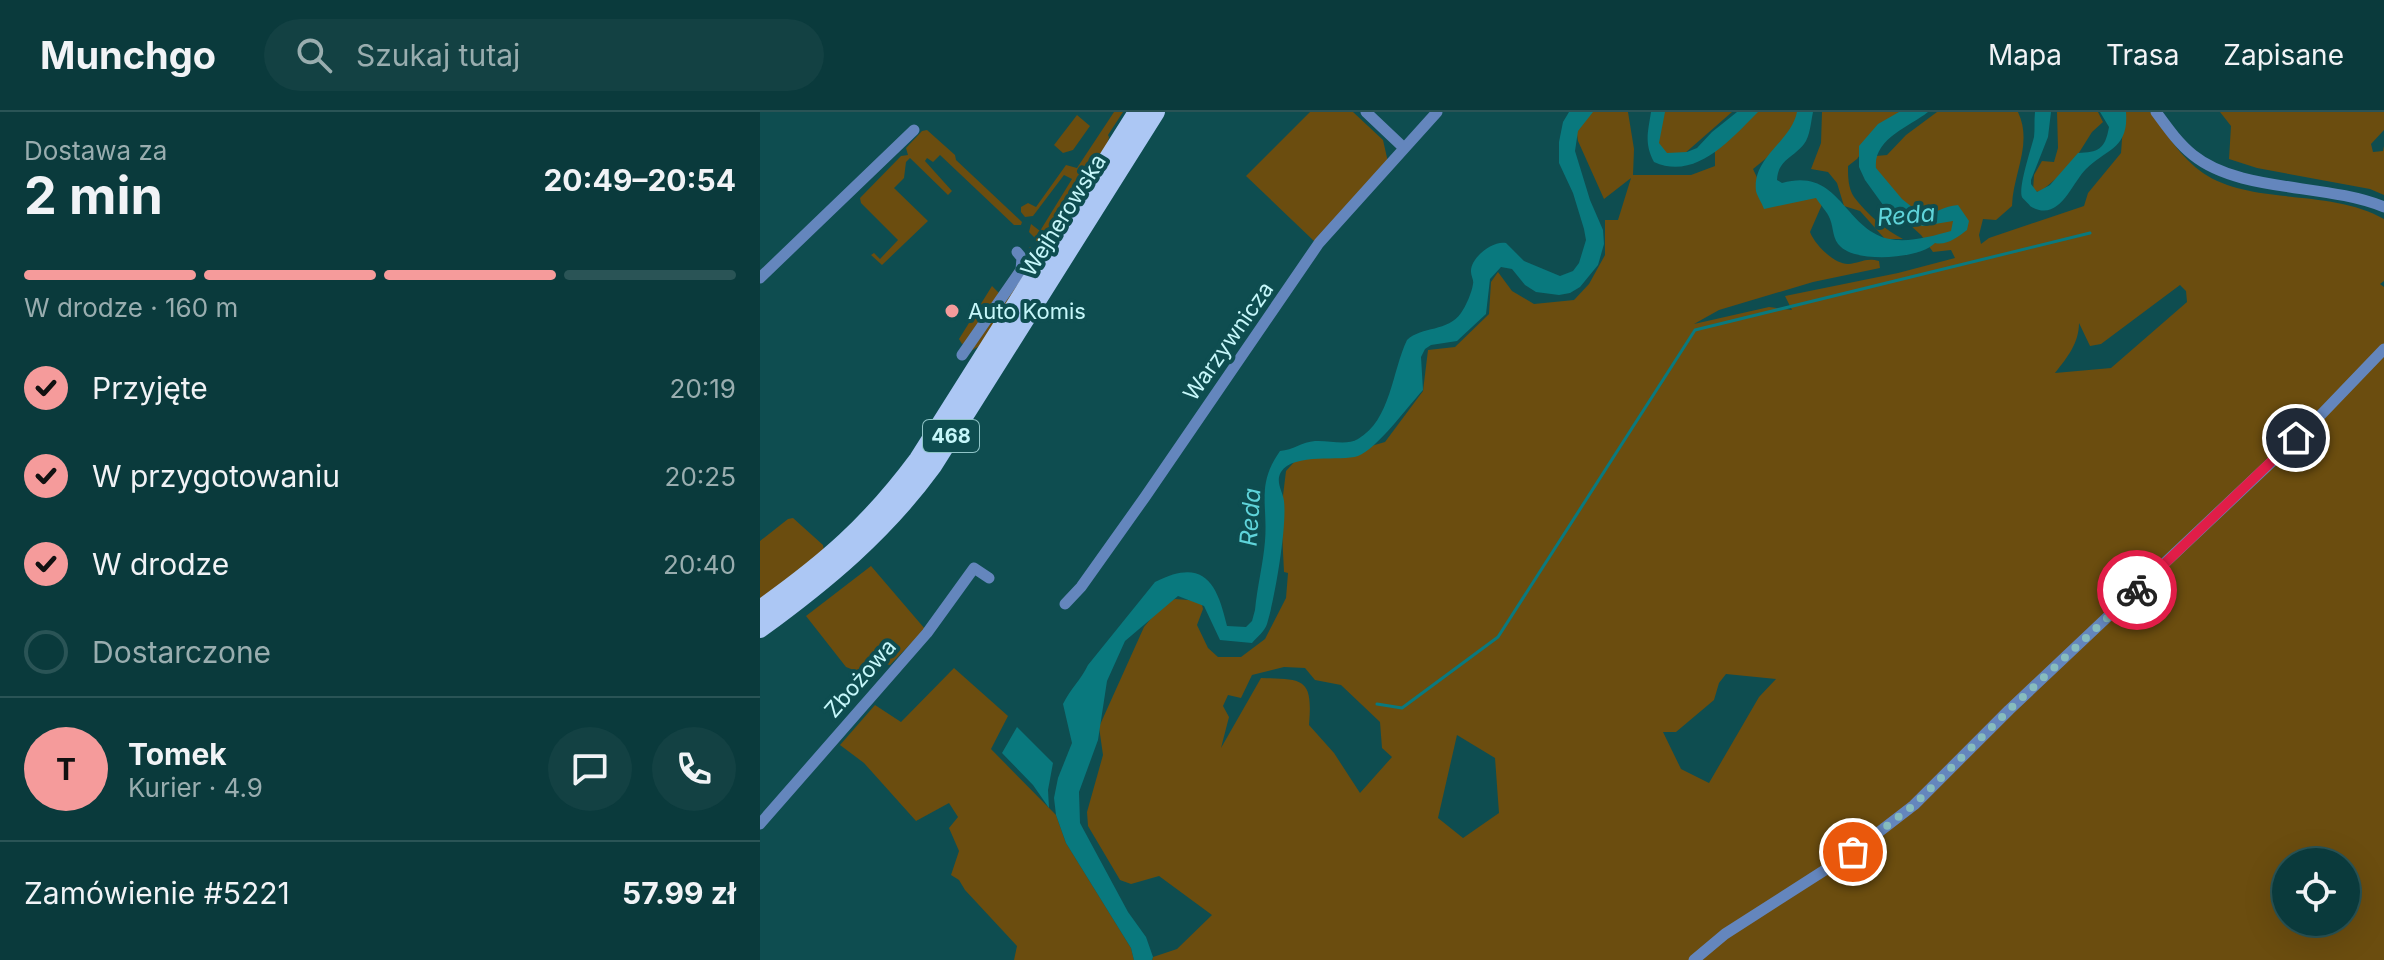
<!DOCTYPE html>
<html lang="pl">
<head>
<meta charset="utf-8">
<style>
  :root { --surface:#0a3a3c; --page:#134143; --text:#f1f3f6; --muted:#99adaf; --line:#2a5456; --accent:#f59b9b }
  body { margin:0; font-family:Inter,sans-serif; background:var(--page); color:var(--text); height:100vh; display:flex; flex-direction:column; font-size:30px; white-space:nowrap }
  * { box-sizing:border-box; margin:0 }
  p { font-size:26px; color:var(--muted) }
  .icon { flex:none; width:44px; height:44px; fill:none; stroke:currentColor; stroke-width:2; stroke-linecap:round; stroke-linejoin:round }
  .map { position:relative; flex:1; overflow:hidden }
  .drawer { display:flex; flex-direction:column; background:var(--surface); width:760px }
  .drawer>* { flex:none }
  .buttons { position:absolute; left:1512px; top:736px; display:grid; gap:16px }
  .buttons a { display:grid; place-items:center; width:88px; height:88px; border-radius:50%; background:var(--surface); box-shadow:0 8px 32px #0002,0 0 0 2px var(--line); font-size:40px }
  .pin { position:absolute; display:grid; place-items:center; width:68px; height:68px; color:#fff; margin:-34px; border:4px solid #fff; border-radius:50%; box-shadow:0 2px 8px #0007 }
  .courier { position:absolute; display:grid; place-items:center; width:80px; height:80px; margin:-40px; border:6px solid #e11d48; border-radius:50%; background:#fff; color:#222; box-shadow:0 2px 10px #0007 }
  .summary em { font-style:normal; font-weight:700 }
  .summary div { display:flex; flex-direction:column-reverse }
  .summary { display:flex; align-items:center; justify-content:space-between; height:136px; padding:0 24px }
  h1 { font-size:52px; font-weight:700; line-height:60px }
  .bar { display:grid; grid-template-columns:repeat(4,1fr); gap:12px 8px; align-content:center; height:96px; padding:0 24px }
  .bar i { height:10px; border-radius:6px; background:var(--line) }
  .bar .active { background:var(--accent) }
  .bar p { grid-column:span 4 }
  .line { display:flex; align-items:center; gap:20px; padding:0 24px; border-top:2px solid var(--line) }
  .line div { flex:1 }
  .round { display:grid; place-items:center; flex:none; width:84px; height:84px; border-radius:42px; background:var(--page) }
  ol { padding:0 24px; list-style:none }
  li { display:flex; align-items:center; gap:24px; height:88px }
  li p { margin-inline-start:auto }
  li .icon { padding:8px; border-radius:50%; background:var(--accent); color:#111; stroke-width:4 }
  li:last-child { color:var(--muted) }
  li i { width:44px; height:44px; border:4px solid var(--line); border-radius:50% }
  header { display:flex; align-items:center; gap:48px; box-sizing:border-box; height:112px; padding:0 40px; background:var(--surface); border-bottom:2px solid var(--line) }
  header strong { font-size:38px }
  nav { display:flex; gap:44px; margin-inline-start:auto; font-size:28px }
  .search { width:560px; height:72px; background:var(--page); display:flex; align-items:center; gap:20px; box-sizing:border-box; padding:0 28px; border-radius:44px; color:var(--muted); font-size:30px }
  main { display:flex; flex:1; min-height:0 }
  .map>svg:first-child { display:block }
  .green { fill:#6b4d0f; fill-rule:evenodd }
  .water { fill:#09797e }
  .lines { fill:none; stroke-linecap:round; stroke-linejoin:round }
  .stream { stroke:#09797e; stroke-width:3 }
  .minor { stroke:#6486bd; stroke-width:11 }
  .primary { stroke:#acc7f4; stroke-width:18 }
  .done { stroke:#86bcbe; stroke-width:8; stroke-dasharray:0 14.4 }
  .route { stroke:#e11d48; stroke-width:10 }
  .poi-dot { fill:#f59b9b; stroke:#0e4d50; stroke-width:3 }
  .labels { text-anchor:middle; dominant-baseline:central; stroke-width:8; stroke-linejoin:round; paint-order:stroke }
  .shield { fill:#0e4d50; stroke:#8fc4c7; stroke-width:2 }
  .shield-label { font-size:20px; font-weight:bold; fill:#c6f7fa }
  .street-label { font-size:22px; fill:#c6f7fa; stroke:#0e4d50 }
  .poi-label { font-size:22px; fill:#c6f7fa; stroke:#0e4d50; text-anchor:start }
  .water-label { font-size:24px; font-style:italic; fill:#5fd4da; stroke:#0e4d50 }
</style>
</head>
<body>
<header>
<strong>Munchgo</strong>
<div class="search"><svg class="icon" aria-label="search" viewBox="0 0 24 24"><circle cx="10" cy="10" r="6"/><path d="M15 15l6 6"/></svg>Szukaj tutaj</div>
<nav><a>Mapa</a><a>Trasa</a><a>Zapisane</a></nav>
</header>
<main>
<section class="drawer">
<div class="summary"><div><h1>2 min</h1><p>Dostawa za</p></div><em>20:49–20:54</em></div>
<div class="bar"><i class="active"></i><i class="active"></i><i class="active"></i><i></i><p>W drodze · 160 m</p></div>
<ol>
<li><svg class="icon" aria-label="check" viewBox="0 0 24 24"><path d="M5 12l5 5 9-10"/></svg>Przyjęte<p>20:19</p></li>
<li><svg class="icon" aria-label="check" viewBox="0 0 24 24"><path d="M5 12l5 5 9-10"/></svg>W przygotowaniu<p>20:25</p></li>
<li><svg class="icon" aria-label="check" viewBox="0 0 24 24"><path d="M5 12l5 5 9-10"/></svg>W drodze<p>20:40</p></li>
<li><i></i>Dostarczone</li>
</ol>
<div class="line" style="height:144px"><b class="round" style="background:var(--accent);color:#111">T</b><div><b>Tomek</b><p>Kurier · 4.9</p></div><a class="round"><svg class="icon" aria-label="chat" viewBox="0 0 24 24"><path d="M4 5h16v11H9l-5 4z"/></svg></a><a class="round"><svg class="icon" aria-label="phone" viewBox="0 0 24 24"><path d="M5 4h4l2 5-3 2q2 4 5 5l2-3 5 2v4C11 20 4 13 5 4z"/></svg></a></div>
<div class="line" style="height:104px"><div>Zamówienie #5221</div><b>57.99 zł</b></div>
</section>
<div class="map">
<svg width="1624" height="848" viewBox="0 0 1624 848">
  <rect width="100%" height="100%" fill="#0e4d50"/>
  <path class="green" d="M354 0H363L348 23 349 25 346 37 287 129 281 132 274 128 275 126 269 120 271 112 280 119 312 67 304 63 273 104 265 105 261 100V95L268 91 276 95 306 53 317 56Z
    M550 0H593L623 28 628 50 555 130 486 64Z
    M831 0H868L874 37 873 63H931L955 54V37L995 0H1049L1048 12 993 57 1000 72 1049 74 1064 88 1050 120C1055 133 1074 152 1088 152 1100 151 1106 145 1119 149L1120 156 1053 170 959 198 934 212 1009 195 1032 198 1025 184 1138 161 1195 146 1191 138 1173 140 1161 123 1141 105 1106 56 1116 44 1127 43 1146 23 1177 0H1258C1273 32 1253 61 1252 94L1236 108 1223 107 1219 123 1221 132 1229 126 1324 94 1328 81 1361 41 1364 0H1390C1406 21 1421 46 1443 61 1491 94 1571 76 1624 107V169L1620 172 1624 175V848H392L393 845 417 837 452 803 399 764 371 772 360 768 328 714 327 700 343 643 339 615 384 515 402 493 415 487 441 489 443 497 437 513 448 536 458 545H481L505 527 526 486 528 461 524 460 521 400 526 359 536 348 552 344 573 345 625 330 663 279 668 238 695 235 729 202 731 170 738 160 752 179 774 192 814 188 829 172 845 143V108H858L871 66 844 87 818 29 816 16ZM1420 173 1426 179 1427 190 1351 256 1295 261C1307 246 1319 231 1319 211L1330 234 1341 232ZM524 555 545 556 555 568 581 573 620 610 622 636 632 645 600 681 574 641 549 613C553 566 544 567 501 566L461 636 469 605 463 594 468 583 481 586 492 563ZM966 562 1016 567 999 585 949 671 921 657 903 620H916L954 588 959 571ZM697 623 735 646 739 701 703 726 678 706ZM1526 750H1586V810H1526Z
    M902 0H972L924 42 896 43Z
    M1062 0H1143L1115 23 1097 47 1088 54C1088 64 1088 76 1094 85 1106 101 1125 118 1143 127H1125L1100 99 1084 94 1077 71 1068 60 1051 57 1061 31Z
    M1297 0H1338L1343 10 1332 20 1310 55 1280 80 1273 79 1274 63 1282 49 1294 50 1298 36Z
    M1460 0H1624V18L1611 32 1613 40 1623 39 1624 34V83L1610 77 1497 56 1469 47 1471 14Z
    M317 3 330 14 313 38 303 41 294 33Z
    M167 18 195 43 196 48 262 110 261 113H254L180 43 173 50 167 46 165 49 192 79 188 83 150 46 146 50 144 66 134 76 168 109 122 153 111 143 114 141 120 147 138 128 101 91 100 86 141 44 148 43 146 36 162 19Z
    M270 135 276 144 221 233 209 240 206 231 202 232 199 227 232 174 239 181Z
    M33 406 63 433 64 439 0 488V429L28 407Z
    M111 454 165 517 130 553 126 552 116 562V567L86 555 46 504Z
    M194 556 248 604 231 637 296 703 306 731 371 836 374 848H254L257 834 205 778 199 768 191 763 199 739 189 716 198 705 189 691 156 709 104 651 80 633 115 593 141 610Z"/>
  <path class="water" d="M809 0H833L818 19 815 39 830 88 843 118 844 132 838 153 820 175 810 181 799 183 776 180 765 173 752 157 741 155 730 167 726 202 697 229 671 233 665 237 661 245 663 278C648 294 617 337 598 344 581 350 534 340 521 360 515 370 523 380 524 389 527 415 515 486 507 512 505 519 497 525 492 531L460 528 444 494 418 484 365 529 347 569 338 628 319 680 320 711 368 800 386 825 393 845 392 848H374L371 836 306 731 296 703 294 686 298 666 312 631 303 592C310 577 321 568 328 553L395 470C444 445 457 471 467 514L486 515 492 509 495 498C497 475 503 453 505 429 508 392 496 373 520 339 533 338 542 330 555 329 569 328 586 334 598 327 631 308 632 259 647 228 662 214 688 220 701 201 706 194 712 180 713 172 714 168 711 164 711 160 710 146 733 128 746 131L764 149 800 164 813 159 819 151 826 128 824 117 813 81 799 51V30L803 10Z
    M891 0H905L899 31 907 41 927 40 937 36 952 20 977 0H998C971 27 936 69 894 50 884 31 888 20 891 0Z
    M1037 0H1053C1051 9 1050 25 1044 32 1033 46 1018 48 1017 68L1022 71C1080 54 1084 118 1130 127 1148 131 1173 124 1191 119L1193 109 1163 114 1131 104 1105 68 1099 55V34L1118 12 1139 0H1168C1149 15 1113 27 1116 56L1142 87 1162 103C1175 102 1184 94 1198 93L1209 109 1207 118C1198 125 1186 134 1175 131 1160 147 1098 151 1081 135 1072 127 1074 117 1070 107 1067 99 1060 93 1056 86L1004 97C1002 91 997 84 996 79 992 45 1031 30 1037 0Z
    M1275 0H1291L1288 25 1271 68V72L1277 80 1290 73 1318 41C1338 40 1345 38 1349 15L1340 0H1366C1369 37 1346 37 1326 57 1311 72 1299 112 1270 94 1270 93 1262 86 1262 85 1258 76 1271 37 1274 25 1275 17 1274 8 1275 0Z
    M257 615 293 651 288 678 289 696 273 673 242 641Z"/>
  <g class="lines">
    <path class="stream" d="M617 592 642 596 738 525 935 218 1330 121"/>
    <path class="minor" d="M606 0 644 36
      M1396 0C1407 15 1418 31 1433 43 1480 81 1566 71 1624 95
      M0 166 154 18
      M202 243 261 158 262 146 257 140
      M305 492 321 475 385 385 559 131 677 0
      M0 712 167 521 214 456 229 466
      M934 848 965 822 1093 740 1154 693 1249 598 1554 310 1624 237"/>
    <path class="primary" d="M0 497C66 450 109 413 158 347L377 0
      M0 517C66 469 125 420 173 354L396 0"/>
  </g>
  <g class="lines">
    <path class="done" d="M1093 740 1154 693 1249 598 1377 478"/>
    <path class="route" d="M1377 478 1536 326"/>
  </g>
  <circle class="poi-dot" cx="192" cy="199" r="8"/>
  <g class="labels">
    <rect class="shield" x="163" y="308" width="56" height="32" rx="6"/>
    <g class="shield-label">
      <text x="191" y="324">468</text>
    </g>
    <g class="street-label">
      <text transform="translate(303 103) rotate(-58)">Wejherowska</text>
      <text transform="translate(468 229) rotate(-55)">Warzywnicza</text>
      <text transform="translate(100 566) rotate(-49)">Zbożowa</text>
    </g>
    <g class="poi-label">
      <text x="208" y="199">Auto Komis</text>
    </g>
    <g class="water-label">
      <text transform="translate(1146 103) rotate(-5)">Reda</text>
      <text transform="translate(490 405) rotate(-86)">Reda</text>
    </g>
  </g>
</svg>
<div class="buttons">
<a><svg class="icon" aria-label="locate" viewBox="0 0 24 24"><circle cx="12" cy="12" r="6"/><path d="M12 2v4M12 18v4M2 12h4M18 12h4"/></svg></a>
</div>
<div class="pin" style="left:1093px;top:740px;background:#ea580c"><svg class="icon" aria-label="bag" viewBox="0 0 24 24"><path d="M5 8h14l-1 12H6zM9 8a3 3 0 0 1 6 0"/></svg></div>
<div class="pin" style="left:1536px;top:326px;background:#1f2937"><svg class="icon" aria-label="home" viewBox="0 0 24 24"><path d="M3 11l9-7 9 7M6 9v11h12V9"/></svg></div>
<div class="courier" style="left:1377px;top:478px"><svg class="icon" aria-label="bike" viewBox="0 0 24 24"><circle cx="6" cy="16" r="4"/><circle cx="18" cy="16" r="4"/><path d="M6 16l4-8h5l3 8M10 8l3 8H6M13 5h3"/></svg></div>
</div>
</main>
</body>
</html>
